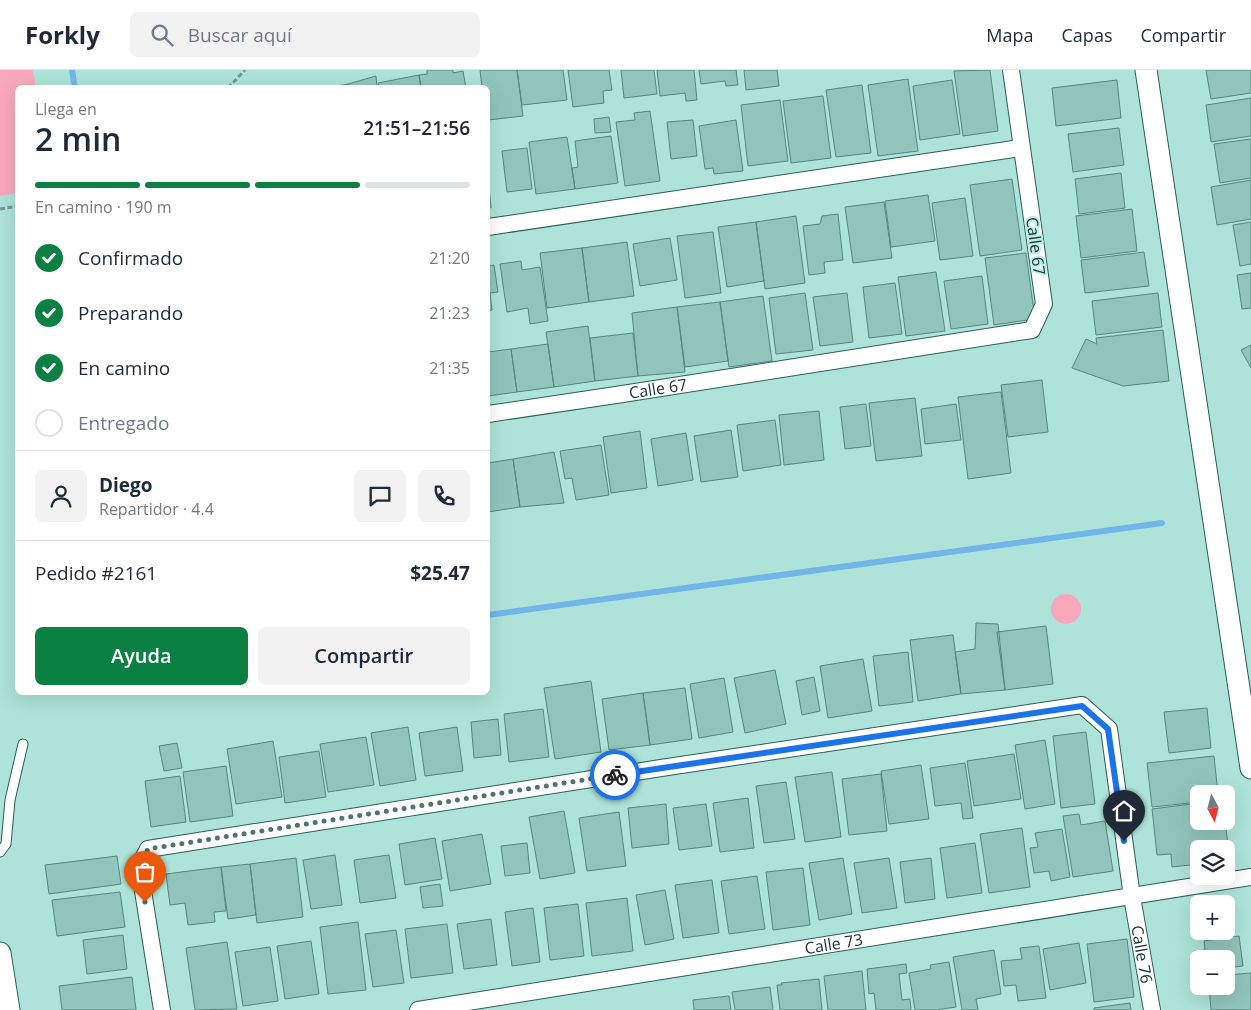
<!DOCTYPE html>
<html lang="es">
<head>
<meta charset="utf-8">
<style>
  :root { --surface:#fff; --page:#f2f2f3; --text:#1f2937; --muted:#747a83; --line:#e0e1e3; --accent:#0b8043 }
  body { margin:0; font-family:"Open Sans",sans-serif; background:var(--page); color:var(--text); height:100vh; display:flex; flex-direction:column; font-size:19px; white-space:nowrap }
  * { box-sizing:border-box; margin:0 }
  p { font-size:16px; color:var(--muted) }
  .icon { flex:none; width:28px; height:28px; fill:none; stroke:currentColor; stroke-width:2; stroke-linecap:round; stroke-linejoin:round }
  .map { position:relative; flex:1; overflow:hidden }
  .panel { position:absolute; left:15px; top:15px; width:475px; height:610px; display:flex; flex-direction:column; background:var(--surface); border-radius:8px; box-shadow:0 5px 20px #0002 }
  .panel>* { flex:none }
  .needle { width:32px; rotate:173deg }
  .tools { position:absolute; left:1190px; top:715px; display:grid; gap:10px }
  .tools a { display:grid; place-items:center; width:45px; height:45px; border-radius:8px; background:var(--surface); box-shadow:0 5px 20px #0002; font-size:25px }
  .pin { position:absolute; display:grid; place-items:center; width:42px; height:42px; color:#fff; margin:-51px -21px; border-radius:50% 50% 50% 0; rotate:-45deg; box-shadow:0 0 5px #0007 }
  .pin .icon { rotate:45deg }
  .courier { position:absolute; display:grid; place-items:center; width:50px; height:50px; margin:-25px; border:4px solid #1a73e8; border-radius:50%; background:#fff; color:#222; box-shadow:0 1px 6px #0007 }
  .head em { font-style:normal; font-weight:600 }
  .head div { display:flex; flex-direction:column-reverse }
  .head { display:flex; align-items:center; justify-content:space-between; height:85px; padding:0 20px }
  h1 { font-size:32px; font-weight:600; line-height:38px }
  .bar { display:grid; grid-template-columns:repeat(4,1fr); gap:8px 5px; align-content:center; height:60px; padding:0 20px }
  .bar i { height:6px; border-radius:4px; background:var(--line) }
  .bar .selected { background:var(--accent) }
  .bar p { grid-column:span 4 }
  .line { display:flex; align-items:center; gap:12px; padding:0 20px; border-top:1px solid var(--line) }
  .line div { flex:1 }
  .round { display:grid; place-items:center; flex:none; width:52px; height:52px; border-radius:8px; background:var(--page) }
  ol { padding:0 20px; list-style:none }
  li { display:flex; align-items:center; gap:15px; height:55px }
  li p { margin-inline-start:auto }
  li .icon { padding:5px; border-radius:50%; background:var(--accent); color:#fff; stroke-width:4 }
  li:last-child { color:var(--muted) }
  li i { width:28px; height:28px; border:2px solid var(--line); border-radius:50% }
  .primary-button { display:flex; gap:10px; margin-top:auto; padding:10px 20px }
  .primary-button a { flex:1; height:58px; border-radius:8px; background:var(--accent); color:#fff; font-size:20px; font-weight:600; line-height:58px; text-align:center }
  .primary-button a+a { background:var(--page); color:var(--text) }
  header { display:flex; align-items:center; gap:30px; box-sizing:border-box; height:70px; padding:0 25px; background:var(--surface); border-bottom:1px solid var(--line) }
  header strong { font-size:24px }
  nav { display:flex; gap:28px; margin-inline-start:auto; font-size:18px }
  .search { width:350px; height:45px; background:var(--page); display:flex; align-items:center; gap:12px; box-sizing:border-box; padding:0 18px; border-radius:8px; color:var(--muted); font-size:19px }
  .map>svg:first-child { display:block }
  .green { fill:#f7a8bd }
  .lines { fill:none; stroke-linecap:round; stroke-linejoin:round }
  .stream { stroke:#72b6e9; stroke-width:6 }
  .building { fill:#91c5bc; stroke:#55877e }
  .service-casing { stroke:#2b5e56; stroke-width:11 }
  .minor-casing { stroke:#2b5e56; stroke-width:18 }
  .tertiary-casing { stroke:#2b5e56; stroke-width:23 }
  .path { stroke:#719992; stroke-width:3; stroke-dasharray:5 2.5; stroke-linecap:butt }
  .service { stroke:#fff; stroke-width:9 }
  .minor { stroke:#fff; stroke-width:16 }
  .tertiary { stroke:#fff; stroke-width:21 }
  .done { stroke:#52736d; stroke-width:5; stroke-dasharray:0 9 }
  .route { stroke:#1a73e8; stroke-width:6 }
  .labels { text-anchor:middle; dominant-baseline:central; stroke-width:4; stroke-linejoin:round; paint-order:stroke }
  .street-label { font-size:16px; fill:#213633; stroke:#baf0e6 }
</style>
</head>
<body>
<header>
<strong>Forkly</strong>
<div class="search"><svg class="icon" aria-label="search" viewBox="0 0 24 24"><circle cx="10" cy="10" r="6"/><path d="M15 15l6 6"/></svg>Buscar aquí</div>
<nav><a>Mapa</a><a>Capas</a><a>Compartir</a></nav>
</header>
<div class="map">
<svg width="1251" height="940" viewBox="0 0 1251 940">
  <rect width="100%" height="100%" fill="#ade3d8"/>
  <path class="green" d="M0 0H33L36 17 18 18 17 123 0 126Z
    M1051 539a15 15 0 1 1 30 0a15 15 0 1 1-30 0Z"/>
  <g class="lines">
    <path class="stream" d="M72 0 75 18
      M488 545 1162 453"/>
  </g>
  <path class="building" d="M427 0H453V3L463 1 466 18H421L419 5 427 4Z
    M480 0H517L523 46 488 50V18H482Z
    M517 0H563L567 30 522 35Z
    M568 0H609L612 20 603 21 604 33 573 37Z
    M621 0H654L657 24 624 28Z
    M657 0H694L697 30 686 31 685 23 660 26Z
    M699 0H736L738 15 726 16 725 11 701 14Z
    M744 0H777L779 16 746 20Z
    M990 0 998 61 963 66 954 1Z
    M1206 0H1251V23L1211 29Z
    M419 5 421 18H379L378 13Z
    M376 6 377 18H349L348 14Z
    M908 9 918 81 878 86 868 15Z
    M952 10 960 64 920 70 913 16Z
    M1117 10 1121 48 1056 56 1052 18Z
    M348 14 349 18H327Z
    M862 15 871 83 836 87 826 20Z
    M823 26 831 88 791 93 783 31Z
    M1251 28V66L1211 72 1206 35Z
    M780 30 788 91 748 96 741 35Z
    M650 41 660 111 625 116 616 52 635 50 634 43Z
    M609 47 611 62 595 63 594 49Z
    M693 50 697 86 671 89 667 52Z
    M736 50 743 101 714 104 713 98 705 99 699 56Z
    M1119 58 1124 95 1073 102 1068 64Z
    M611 66 618 113 575 119 572 98 578 97 575 71Z
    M567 67 575 119 536 124 529 72Z
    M1251 69V108L1220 113 1214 74Z
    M527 78 532 119 507 122 502 81Z
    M1121 103 1125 138 1079 144 1075 109Z
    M488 106 491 138H488Z
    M1012 109 1022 180 980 186 970 115Z
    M1251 110V149L1217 155 1211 117Z
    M928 125 935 171 891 177 885 131Z
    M965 128 973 186 940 190 932 133Z
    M884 132 892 188 853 193 845 137Z
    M1132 139 1137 181 1081 188 1076 146Z
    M838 144 843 190 824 192 825 203 809 205 803 156 820 154 822 146Z
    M796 146 805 213 765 219 756 152Z
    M756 152 764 211 727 217 718 157Z
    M1251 152V194L1240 196 1233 155Z
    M713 162 721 223 685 228 677 166Z
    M670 168 677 210 640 216 633 174Z
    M627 172 634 226 589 232 582 178Z
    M582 178 589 232 547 238 540 183Z
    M1144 182 1149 216 1085 223 1081 190Z
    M1026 183 1035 249 994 255 985 188Z
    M521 191 522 200 540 197 548 251 530 254 528 238 507 242 500 194Z
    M494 195 498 222 490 223 492 240 488 241V196Z
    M936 202 945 261 906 266 898 207Z
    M1251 203V238L1242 239 1237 205Z
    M982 206 988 254 951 259 944 211Z
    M895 213 902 264 869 268 863 217Z
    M805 223 813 280 776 284 769 228Z
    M847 223 853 272 820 276 813 227Z
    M1158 223 1162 257 1096 265 1092 231Z
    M763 226 772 291 729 297 720 232Z
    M720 232 728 291 685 297 677 237Z
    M677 237 685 302 638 306 632 243Z
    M588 256 595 311 554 317 546 262Z
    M1163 260 1169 311 1123 316 1072 298 1086 269 1097 274 1096 268Z
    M633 263 638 306 595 311 590 268Z
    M548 274 554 317 517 322 511 279Z
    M1251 275V298L1241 280Z
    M511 279 517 322 488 326V282Z
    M1042 310 1048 362 1008 367 1001 315Z
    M1001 322 1011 403 968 409 958 327Z
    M915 328 922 386 876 391 869 333Z
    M866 334 871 376 845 379 840 337Z
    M956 334 961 370 925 374 921 339Z
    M819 341 824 390 784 395 779 345Z
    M775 350 781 395 743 401 737 355Z
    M731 360 738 407 701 412 694 366Z
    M640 361 647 418 611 423 603 367Z
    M686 363 693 410 658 416 651 369Z
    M601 375 609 425 576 430 572 408 565 409 560 381Z
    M554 382 564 433 520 437 513 389Z
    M513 389 520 437 488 442V393Z
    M976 553 998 554 1005 620 961 624 955 582 975 579Z
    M1046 556 1053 614 1005 620 997 562Z
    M953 565 961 624 918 631 910 570Z
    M908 582 913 632 879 636 873 586Z
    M863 589 872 641 828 648 820 596Z
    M775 600 786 654 745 663 734 608Z
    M814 607 820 641 802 645 796 611Z
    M724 608 733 662 699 668 690 614Z
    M591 611 601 682 555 689 544 618Z
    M685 618 692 669 650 675 643 623Z
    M643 623 650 675 609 680 602 629Z
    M1207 638 1211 678 1169 683 1164 642Z
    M543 639 549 687 509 692 504 644Z
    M498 649 501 685 474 688 471 652Z
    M408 657 416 710 380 716 371 663Z
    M457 657 463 701 425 706 419 663Z
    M1086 662 1095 734 1061 738 1053 666Z
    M366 667 374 715 328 722 320 674Z
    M1045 670 1055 734 1025 739 1015 675Z
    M273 671 282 727 236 734 227 679Z
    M177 673 182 698 164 701 159 676Z
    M319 681 326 727 285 733 279 687Z
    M1014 684 1021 729 974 736 967 691Z
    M1214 686 1218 724H1199V732L1152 737 1147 693Z
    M965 693 973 748 963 749 961 733 935 736 930 698Z
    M921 695 929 749 889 754 881 701Z
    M226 696 233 746 190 752 183 702Z
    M832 702 841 767 805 772 795 707Z
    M881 704 887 761 849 765 842 709Z
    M180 706 186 752 151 757 145 711Z
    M786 712 795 769 764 773 756 716Z
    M748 728 754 778 720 782 713 733Z
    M1199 733V751H1225L1230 791H1226V779H1199V794L1172 797 1171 784 1157 785 1152 739Z
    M666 734 669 774 632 778 628 738Z
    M706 734 712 776 679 780 673 738Z
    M564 741 575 803 540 809 529 747Z
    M619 742 626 796 587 801 579 748Z
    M1079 744 1081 755 1105 751 1113 801 1073 807 1063 746Z
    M1022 758 1030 817 989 823 980 764Z
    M1062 759 1070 807 1051 811 1049 801 1034 803 1030 778 1038 777 1035 763Z
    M482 764 491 814 450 821 442 771Z
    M435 768 442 809 405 815 399 774Z
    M527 773 530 803 505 806 501 776Z
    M975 773 982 823 947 828 940 778Z
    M335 785 342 835 311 839 303 790Z
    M389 785 396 828 360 833 354 790Z
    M117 786 121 814 49 824 45 795Z
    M296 788 303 847 257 853 250 794Z
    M843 788 852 844 819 850 809 793Z
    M889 788 897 838 862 843 854 793Z
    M931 788 935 829 905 833 900 792Z
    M250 794 256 845 228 849 221 797Z
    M221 797 226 841 214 842 215 852 188 855 185 833 170 835 166 804Z
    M803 798 810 855 773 860 766 802Z
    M757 806 765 859 729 864 721 811Z
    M712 810 719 863 683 868 675 815Z
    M440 814 443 836 423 838 420 817Z
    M665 820 674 869 645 875 636 825Z
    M120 822 125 857 57 866 52 830Z
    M627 828 633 881 592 886 586 833Z
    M578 834 584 886 550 890 544 838Z
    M533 838 540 892 512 896 505 842Z
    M491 849 497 895 464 899 457 854Z
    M358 852 366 920 328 924 320 857Z
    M447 854 453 903 411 908 405 859Z
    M396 860 404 913 373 917 365 864Z
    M123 865 127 899 87 904 83 870Z
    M1239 866 1243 896 1226 898V889H1199V901L1197 902 1194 881 1205 880 1204 871Z
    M1127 869 1134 927 1094 932 1087 874Z
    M311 871 319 924 285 929 277 876Z
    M227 872 237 939 195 940 186 878Z
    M1079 873 1086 913 1050 920 1043 879Z
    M1039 876 1046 928 1018 931 1016 915 1004 916 1001 891 1022 889 1020 878Z
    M270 877 278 931 243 936 235 882Z
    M994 880 1001 924 976 929 978 940H962L953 887Z
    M949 892 956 937 936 940H915L909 903 931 899 930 895Z
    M906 894 907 903 899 904 902 930 910 929 911 940H876L874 923 869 924 867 899Z
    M862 901 866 940H828L824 906Z
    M1251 903V940H1211L1209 916H1226V905Z
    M132 907 136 940H62L59 916Z
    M819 909 822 940H780L777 915H782L781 913Z
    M770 917 773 940H735L732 922Z
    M729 926 731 940H694L693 930Z
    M1130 933 1131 940H1094V938Z"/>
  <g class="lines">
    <g class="service-casing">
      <path id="service" d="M0 782 6 774 10 730 23 674"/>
    </g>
    <g class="minor-casing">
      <g id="minor">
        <path d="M488 157 1021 78"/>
        <path id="s1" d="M488 344 616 325 1032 260 1044 234 1011 0"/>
        <path id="s2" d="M162 940 139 796 148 779 661 698 1082 635 1109 659 1132 827 1152 940"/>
        <path id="s3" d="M418 940 1251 807"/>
      </g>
    </g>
    <g class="tertiary-casing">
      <path id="tertiary" d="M1146 0 1251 698
        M0 883 9 940"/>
    </g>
    <path class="path" d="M228 18 245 0
      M0 139 18 136"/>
    <use href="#service" class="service"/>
    <use href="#minor" class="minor"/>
    <use href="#tertiary" class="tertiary"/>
  </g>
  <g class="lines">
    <path class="done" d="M145 832 139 796 148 779 615 705"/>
    <path class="route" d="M615 705 1082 636 1108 659 1124 771"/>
  </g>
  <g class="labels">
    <g class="street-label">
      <text transform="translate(1036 176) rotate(82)">Calle 67</text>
      <text stroke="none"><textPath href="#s1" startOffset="172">Calle 67</textPath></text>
      <text stroke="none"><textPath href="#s3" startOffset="421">Calle 73</textPath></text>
      <text stroke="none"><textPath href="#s2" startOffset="1374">Calle 76</textPath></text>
    </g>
  </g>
</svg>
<div class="tools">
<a><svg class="needle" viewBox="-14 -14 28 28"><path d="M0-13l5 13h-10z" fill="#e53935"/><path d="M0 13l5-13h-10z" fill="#747a83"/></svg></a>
<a><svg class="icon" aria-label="layers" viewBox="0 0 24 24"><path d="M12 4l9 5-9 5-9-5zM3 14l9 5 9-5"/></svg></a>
<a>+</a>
<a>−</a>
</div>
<div class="pin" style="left:145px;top:832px;background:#ea580c"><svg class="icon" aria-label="bag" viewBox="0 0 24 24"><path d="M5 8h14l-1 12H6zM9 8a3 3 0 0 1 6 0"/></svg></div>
<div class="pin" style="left:1124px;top:771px;background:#1f2937"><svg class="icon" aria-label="home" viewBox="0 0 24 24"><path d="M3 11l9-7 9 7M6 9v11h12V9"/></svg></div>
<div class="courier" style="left:615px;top:705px"><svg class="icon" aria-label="bike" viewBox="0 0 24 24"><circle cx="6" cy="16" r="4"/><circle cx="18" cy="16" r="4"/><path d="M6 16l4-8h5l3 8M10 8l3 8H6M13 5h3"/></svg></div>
<section class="panel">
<div class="head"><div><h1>2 min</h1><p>Llega en</p></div><em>21:51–21:56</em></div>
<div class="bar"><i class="selected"></i><i class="selected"></i><i class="selected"></i><i></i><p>En camino · 190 m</p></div>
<ol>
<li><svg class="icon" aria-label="check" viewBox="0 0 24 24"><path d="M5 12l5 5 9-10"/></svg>Confirmado<p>21:20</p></li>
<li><svg class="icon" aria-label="check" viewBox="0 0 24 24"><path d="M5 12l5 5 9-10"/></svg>Preparando<p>21:23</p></li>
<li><svg class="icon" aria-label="check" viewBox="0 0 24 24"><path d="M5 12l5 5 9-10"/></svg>En camino<p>21:35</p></li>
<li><i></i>Entregado</li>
</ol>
<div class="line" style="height:90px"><a class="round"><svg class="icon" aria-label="person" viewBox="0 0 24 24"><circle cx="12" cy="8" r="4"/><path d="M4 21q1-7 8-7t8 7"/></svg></a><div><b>Diego</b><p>Repartidor · 4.4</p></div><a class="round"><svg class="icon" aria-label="chat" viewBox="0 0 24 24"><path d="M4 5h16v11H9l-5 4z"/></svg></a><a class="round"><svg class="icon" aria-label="phone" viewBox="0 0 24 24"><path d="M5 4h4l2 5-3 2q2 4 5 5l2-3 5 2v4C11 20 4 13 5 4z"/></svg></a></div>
<div class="line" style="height:65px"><div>Pedido #2161</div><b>$25.47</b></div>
<div class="primary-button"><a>Ayuda</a><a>Compartir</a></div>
</section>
</div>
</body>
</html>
